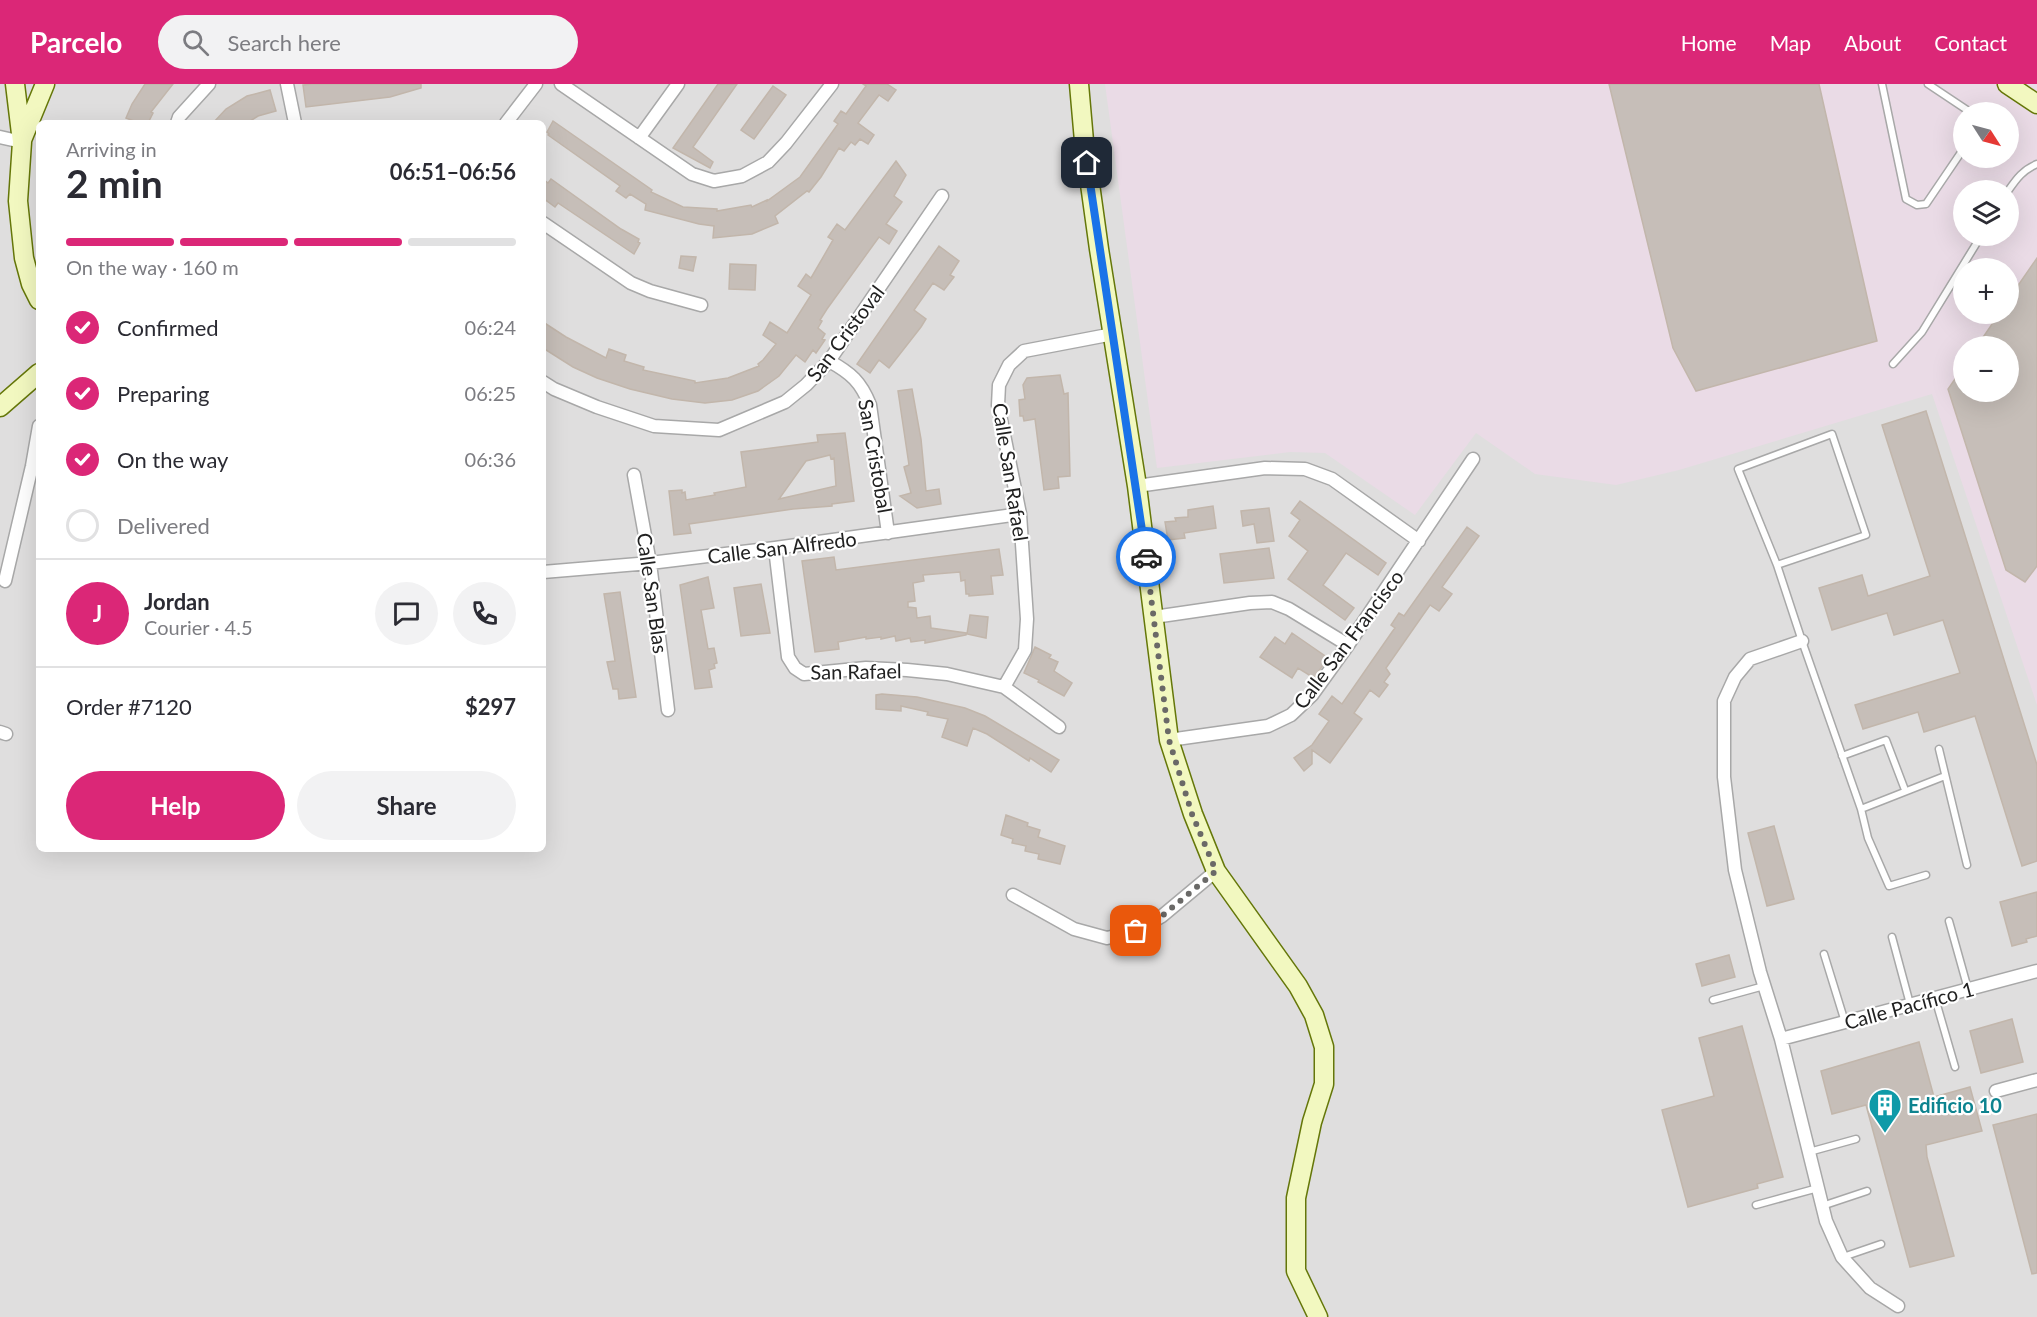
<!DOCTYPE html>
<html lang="en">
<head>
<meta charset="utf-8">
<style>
  :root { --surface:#fff; --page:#f2f2f3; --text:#2b2b33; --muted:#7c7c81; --line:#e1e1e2; --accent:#db2777 }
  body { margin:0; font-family:Lato,sans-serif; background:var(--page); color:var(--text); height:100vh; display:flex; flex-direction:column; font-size:22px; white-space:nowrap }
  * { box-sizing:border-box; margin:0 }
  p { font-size:20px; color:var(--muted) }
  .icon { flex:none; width:33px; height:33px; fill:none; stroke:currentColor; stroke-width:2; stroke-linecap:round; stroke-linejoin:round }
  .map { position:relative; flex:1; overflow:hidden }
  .panel { position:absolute; left:36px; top:36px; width:510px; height:732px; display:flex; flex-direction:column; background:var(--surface); border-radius:9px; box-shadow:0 6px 24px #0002 }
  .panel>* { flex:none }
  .needle { width:39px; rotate:126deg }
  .tools { position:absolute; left:1953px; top:18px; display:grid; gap:12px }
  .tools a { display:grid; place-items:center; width:66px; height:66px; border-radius:50%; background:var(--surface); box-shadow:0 6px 24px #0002; font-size:30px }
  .pin { position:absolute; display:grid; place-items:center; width:51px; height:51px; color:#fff; margin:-26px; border-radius:12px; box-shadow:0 3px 9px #0006 }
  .courier { position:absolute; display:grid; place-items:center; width:60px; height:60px; margin:-30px; border:4px solid #1a73e8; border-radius:50%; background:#fff; color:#222; box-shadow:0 2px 8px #0007 }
  .head em { font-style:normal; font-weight:700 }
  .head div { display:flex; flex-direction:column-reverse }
  .head { display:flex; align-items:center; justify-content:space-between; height:102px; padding:0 30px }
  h1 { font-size:39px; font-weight:700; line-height:45px }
  .bar { display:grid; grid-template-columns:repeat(4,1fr); gap:9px 6px; align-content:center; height:72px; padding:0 30px }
  .bar i { height:8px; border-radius:4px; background:var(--line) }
  .bar .active { background:var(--accent) }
  .bar p { grid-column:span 4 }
  .line { display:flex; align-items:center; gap:15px; padding:0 30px; border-top:2px solid var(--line) }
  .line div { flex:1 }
  .round { display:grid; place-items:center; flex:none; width:63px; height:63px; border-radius:32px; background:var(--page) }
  ol { padding:0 30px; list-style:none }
  li { display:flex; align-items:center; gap:18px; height:66px }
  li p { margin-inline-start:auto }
  li .icon { padding:6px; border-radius:50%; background:var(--accent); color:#fff; stroke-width:4 }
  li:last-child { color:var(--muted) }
  li i { width:33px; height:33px; border:3px solid var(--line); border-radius:50% }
  .cta { display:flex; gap:12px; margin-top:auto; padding:12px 30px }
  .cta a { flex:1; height:69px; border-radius:36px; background:var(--accent); color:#fff; font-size:24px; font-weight:700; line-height:69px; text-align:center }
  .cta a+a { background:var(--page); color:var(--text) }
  header { display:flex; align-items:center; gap:36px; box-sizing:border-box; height:84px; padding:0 30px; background:var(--accent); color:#fff }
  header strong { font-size:28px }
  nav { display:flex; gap:33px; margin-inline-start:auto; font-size:21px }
  .search { width:420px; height:54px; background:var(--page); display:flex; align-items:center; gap:15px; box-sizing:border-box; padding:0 21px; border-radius:33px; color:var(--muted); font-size:22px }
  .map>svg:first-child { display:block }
  .residential { fill:#dfdede; fill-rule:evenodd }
  .industrial { fill:#eadbe6; fill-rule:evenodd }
  .building { fill:#c6beb8; stroke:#c2b6ab; stroke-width:1.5; fill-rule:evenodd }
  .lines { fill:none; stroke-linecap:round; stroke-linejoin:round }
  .lane-casing { stroke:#a8a8a8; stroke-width:9 }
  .street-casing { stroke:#a8a8a8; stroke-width:15 }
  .secondary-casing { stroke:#657709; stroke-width:21 }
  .lane { stroke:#fff; stroke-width:6 }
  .street { stroke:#fff; stroke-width:12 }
  .secondary { stroke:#f2f8c0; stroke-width:18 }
  .done { stroke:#6a6967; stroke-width:6; stroke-dasharray:0 10.8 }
  .route { stroke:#1a73e8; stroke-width:8 }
  .labels { text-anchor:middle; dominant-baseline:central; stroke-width:4.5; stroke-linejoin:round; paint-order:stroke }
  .street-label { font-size:20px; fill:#212121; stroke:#fff }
  .culture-label { font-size:20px; font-weight:bold; fill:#0d838f; stroke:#fff; text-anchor:start }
</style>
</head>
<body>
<header>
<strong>Parcelo</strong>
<div class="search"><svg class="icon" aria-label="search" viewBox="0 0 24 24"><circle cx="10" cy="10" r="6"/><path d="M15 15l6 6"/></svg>Search here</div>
<nav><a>Home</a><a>Map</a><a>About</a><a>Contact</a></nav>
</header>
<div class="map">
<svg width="2037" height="1233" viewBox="0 0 2037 1233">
  <rect width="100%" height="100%" fill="#f1efe8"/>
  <path class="residential" d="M0 0H2037V1233H0ZM1964 28H2008V74H1964ZM39 39H543V765H39ZM1964 106H2008V152H1964ZM1964 184H2008V230H1964ZM1964 262H2008V308H1964Z"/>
  <path class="industrial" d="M1105 0H2037V621L1932 310 1679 386 1616 401 1535 390 1476 349 1415 431 1325 369 1290 368 1157 384ZM1964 28H2008V74H1964ZM1964 106H2008V152H1964ZM1964 184H2008V230H1964ZM1964 262H2008V308H1964Z"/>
  <path class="building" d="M145 0H173L151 28 153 29 148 39H139L126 34 132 20Z
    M312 0H421V4L390 13 306 23 303 1Z
    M718 0H737L693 63 713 78 710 84 673 64Z
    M863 0H887L896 6 888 17 879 11 858 39 874 51 868 60 860 55 855 61 851 58 844 67 839 64 821 93 809 108 807 107 775 132 778 139 752 150 713 154 714 142 699 140 645 126 646 120 630 110 626 114 616 107 620 102 548 51 549 50 547 48 553 37 652 106 651 108 683 123 717 125V127L751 121 752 123 767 116V117L800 93 838 40 834 37 841 27 846 30 866 2Z
    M1609 0H1819L1877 257 1696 307 1673 264Z
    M773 2 786 11 754 55 741 46Z
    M270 6 276 27 258 32 247 39H213L226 25 247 12Z
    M896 77 906 91 894 112 902 118 886 140 897 147 889 160 879 153 827 225 820 236 822 237 818 244 825 250 822 255 825 256 816 269 813 266 805 278 796 271 779 292 758 307 732 316 705 319 672 315 630 305 597 294 573 283 543 264V238L566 253 606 274 609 265 626 271 624 277 644 283 643 286 695 297V299L728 294 759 282 758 280 763 276 776 260 763 251 770 238 787 249 811 211 798 202 806 190 811 194 833 156 828 153 837 140 845 146Z
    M543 95 548 99 551 95 621 145 639 155 638 158 640 159 634 170 558 119 555 123 543 114Z
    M939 162 959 177 950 191 954 193 944 206 933 199 914 226 926 235 921 243 889 284 879 276 870 289 857 280Z
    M681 172 696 173 693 187 679 184Z
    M2037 174V482L2025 498 2006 486 1948 305 1964 282V308H2008V262H1977L1999 230H2008V216Z
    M730 180 756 181 755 206 729 205Z
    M1060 291 1064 310 1068 309 1070 392 1058 393 1059 404 1044 406 1035 335 1024 337 1023 332H1020L1019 316 1025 315 1023 301 1027 294Z
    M912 305 921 355 926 407 939 405 941 420 917 424 900 412 911 409 904 383 909 381 898 307Z
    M1926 327 2037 681V777L2022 782 1975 632 1924 648 1918 628 1863 645 1855 621 1960 589 1943 536 1894 551 1887 529 1832 546 1819 504 1862 491 1868 512 1930 492 1882 341Z
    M845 349 854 417 832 420V422L793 425 689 440 691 449 674 451 669 407 682 406V409L685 408 686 416 715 411 714 409 746 403 741 368 818 358 817 351ZM830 371 831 375 834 374 836 402 779 415 806 377Z
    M1300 417 1386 479 1378 491 1346 469 1334 486 1323 501 1354 524 1345 536 1288 495 1308 467 1289 452 1300 436 1291 429Z
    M1213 422 1216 444 1184 449 1185 454 1168 456 1165 438 1176 437 1175 434 1188 433V426Z
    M1269 424 1274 457 1257 459 1254 440 1243 442 1241 427Z
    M1467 443 1479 452 1442 503 1452 510 1439 527 1430 521 1386 584 1390 590 1384 598 1388 601 1379 613 1370 606 1354 629 1362 635 1330 679 1312 666V680L1304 687 1294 674 1312 661 1329 637 1319 630 1332 612 1342 620 1392 548 1395 544 1391 541 1399 529 1404 532Z
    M1269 464 1274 494 1224 499 1220 470Z
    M999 465 1003 491 991 492 993 510 969 512V510H966L965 496 961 497 960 488 923 491 924 497 913 499 915 517 908 518V523L916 524 917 534 930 532 931 544 966 549V551L925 559V556L911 558 910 554 896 557 895 552 881 555V553L866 555V553L838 558 839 565 815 568 802 477 834 473 836 486Z
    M708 493 714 524 701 526 708 565 714 564 717 579 714 580 715 584 709 586 712 603 695 605 680 501Z
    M761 500 770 549 741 552 734 504Z
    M620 508 636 613 619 615 618 605H613L607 578 615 577 604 510Z
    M970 531 988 533 986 554 967 550Z
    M1292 549 1328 574 1314 594 1298 584 1292 594 1260 573 1275 553 1285 560Z
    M1035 563 1051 571 1049 574 1058 578 1054 587 1072 599 1064 612 1038 598 1039 596 1024 589Z
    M882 610 917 613 965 624 985 632 1059 676 1051 688 1030 674 1029 677 987 650 973 644 967 662 942 653 948 635 927 631 928 628 901 622V627L876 625V611Z
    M1006 731 1028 739 1027 742 1040 746 1038 753 1065 762 1060 780 1038 775 1039 770 1025 767 1026 762 1012 759 1013 755 1001 751Z
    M1774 742 1794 815 1767 822 1748 749Z
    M2037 808V852L2026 855 2027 858 2012 862 2000 818Z
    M1729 871 1735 893 1702 902 1696 880Z
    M2012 935 2023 978 1981 989 1970 947Z
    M1742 942 1783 1093 1757 1100 1758 1104 1688 1123 1662 1026 1714 1012 1699 954Z
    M1919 958 1934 1013 1970 1003 1982 1047 1926 1061 1927 1073 1954 1172 1910 1183 1866 1021 1832 1030 1821 987Z
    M2037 1030V1189L2032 1190 1993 1041Z"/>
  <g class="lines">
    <g class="lane-casing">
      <path id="lane" d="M1882 0 1906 115 1917 121 1926 120 1964 64
        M1928 0 1970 28
        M2008 107C2017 94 2023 86 2037 80
        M1893 280 1922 248 1981 152
        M1777 481 1866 451 1832 350 1738 385 1777 481 1802 557 1861 725 1868 754 1889 802 1926 791
        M1939 665 1967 781
        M1842 672 1886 656 1905 706
        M1861 725 1945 692
        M1949 837 1968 905
        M1892 853 1910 920
        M1824 870 1845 938
        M1935 914 1955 983
        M1713 916 1764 902
        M1809 1068 1856 1055
        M1756 1121 1818 1104
        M1822 1122 1867 1107
        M1843 1173 1881 1160"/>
    </g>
    <g class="street-casing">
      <path id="street" d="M287 0 295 39
        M561 0 692 90 714 97 742 92 768 78 786 59 832 0
        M177 39 179 33 209 0
        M506 39 536 0
        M0 53 22 58
        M639 54 678 0
        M543 139 631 199 650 207 701 221
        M829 277C851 289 861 298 870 321L888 449
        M543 298 554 305 597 323 654 342 719 346 785 318 806 301 829 277 942 112
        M634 391 650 479 668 626
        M1137 402 1265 384 1305 385 1332 395 1419 457
        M775 464 788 573 795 584 804 590 866 584 907 586 947 590 1004 603 1059 643
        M543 488 650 479 775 464 1020 430
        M5 497 32 382 39 342
        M1154 533 1250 519 1272 518 1289 525 1348 561
        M1802 557 1750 575 1735 593 1724 617V693L1735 786 1760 888 1781 955 1826 1137 1842 1173 1870 1204 1898 1222
        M1004 603 1025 566 1027 535 1020 430 998 321 999 301 1009 281 1024 267 1113 250
        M0 648 6 650
        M1169 656 1268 642 1291 631 1312 611 1348 561 1473 375
        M1013 811 1074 845 1107 854 1136 847 1162 832 1216 787
        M1781 955 2037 887
        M1996 1007 2037 996"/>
    </g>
    <g class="secondary-casing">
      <path id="secondary" d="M15 0 22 58 18 117 24 174 31 200 39 216
        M1079 0 1084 57 1099 165 1137 402 1169 656 1193 730 1216 787 1298 902 1314 931 1324 963V1000L1312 1038 1296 1114V1187L1318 1233
        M2007 0 2037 20
        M22 56 45 0
        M0 323 39 289"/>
    </g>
    <use href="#lane" class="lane"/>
    <use href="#street" class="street"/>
    <use href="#secondary" class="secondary"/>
  </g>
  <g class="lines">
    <path class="done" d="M1136 847 1162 832 1216 787 1192 730 1169 656 1146 473"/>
    <path class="route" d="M1087 79 1146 473"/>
  </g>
  <defs>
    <g id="building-pin" transform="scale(1.725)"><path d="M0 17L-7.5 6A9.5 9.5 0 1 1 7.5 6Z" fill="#0f9aa8" stroke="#fff"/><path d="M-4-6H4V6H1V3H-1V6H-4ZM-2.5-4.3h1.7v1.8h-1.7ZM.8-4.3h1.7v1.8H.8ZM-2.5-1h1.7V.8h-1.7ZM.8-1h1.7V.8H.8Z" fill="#fff"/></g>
  </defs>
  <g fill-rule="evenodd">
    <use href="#building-pin" x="1885" y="1021"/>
  </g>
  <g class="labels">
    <g class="street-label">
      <text transform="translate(845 249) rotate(-53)">San Cristoval</text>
      <text transform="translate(876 372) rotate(80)">San Cristobal</text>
      <text transform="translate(1011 388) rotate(81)">Calle San Rafael</text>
      <text transform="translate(782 463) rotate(-7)">Calle San Alfredo</text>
      <text transform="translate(653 509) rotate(82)">Calle San Blas</text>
      <text transform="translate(1348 555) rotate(-53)">Calle San Francisco</text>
      <text transform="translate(856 587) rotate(-1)">San Rafael</text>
      <text transform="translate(1909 921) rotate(-15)">Calle Pacífico 1</text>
    </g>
    <g class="culture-label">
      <text x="1908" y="1021">Edificio 10</text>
    </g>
  </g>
</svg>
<div class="tools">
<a><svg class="needle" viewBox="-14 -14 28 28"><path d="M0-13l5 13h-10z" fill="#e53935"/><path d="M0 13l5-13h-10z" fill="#7c7c81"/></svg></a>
<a><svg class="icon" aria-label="layers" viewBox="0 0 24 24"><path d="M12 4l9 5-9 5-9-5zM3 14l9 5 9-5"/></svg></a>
<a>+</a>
<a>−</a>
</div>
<div class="pin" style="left:1136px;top:847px;background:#ea580c"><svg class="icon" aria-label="bag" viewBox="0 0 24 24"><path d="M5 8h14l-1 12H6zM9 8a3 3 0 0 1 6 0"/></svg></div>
<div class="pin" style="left:1087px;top:79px;background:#1f2937"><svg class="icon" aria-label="home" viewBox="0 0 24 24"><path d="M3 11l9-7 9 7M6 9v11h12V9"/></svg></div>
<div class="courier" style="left:1146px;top:473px"><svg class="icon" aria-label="car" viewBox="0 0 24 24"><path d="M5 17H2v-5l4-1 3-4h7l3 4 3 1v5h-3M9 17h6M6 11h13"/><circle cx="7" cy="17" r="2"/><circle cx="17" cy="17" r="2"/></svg></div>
<section class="panel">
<div class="head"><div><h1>2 min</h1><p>Arriving in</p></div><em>06:51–06:56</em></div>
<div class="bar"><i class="active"></i><i class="active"></i><i class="active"></i><i></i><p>On the way · 160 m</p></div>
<ol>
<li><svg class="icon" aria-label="check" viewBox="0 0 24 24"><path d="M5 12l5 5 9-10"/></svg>Confirmed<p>06:24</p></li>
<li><svg class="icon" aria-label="check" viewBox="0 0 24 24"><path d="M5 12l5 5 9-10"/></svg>Preparing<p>06:25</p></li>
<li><svg class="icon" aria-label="check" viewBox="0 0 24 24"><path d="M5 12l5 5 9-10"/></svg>On the way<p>06:36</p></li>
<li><i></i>Delivered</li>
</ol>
<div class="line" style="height:108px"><b class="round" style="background:var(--accent);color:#fff">J</b><div><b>Jordan</b><p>Courier · 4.5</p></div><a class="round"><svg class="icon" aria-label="chat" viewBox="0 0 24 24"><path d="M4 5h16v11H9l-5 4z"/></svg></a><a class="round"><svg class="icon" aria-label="phone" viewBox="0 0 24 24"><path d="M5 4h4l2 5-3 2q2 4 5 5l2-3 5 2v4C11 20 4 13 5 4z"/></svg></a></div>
<div class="line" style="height:78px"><div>Order #7120</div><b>$297</b></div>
<div class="cta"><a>Help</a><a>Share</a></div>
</section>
</div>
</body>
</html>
